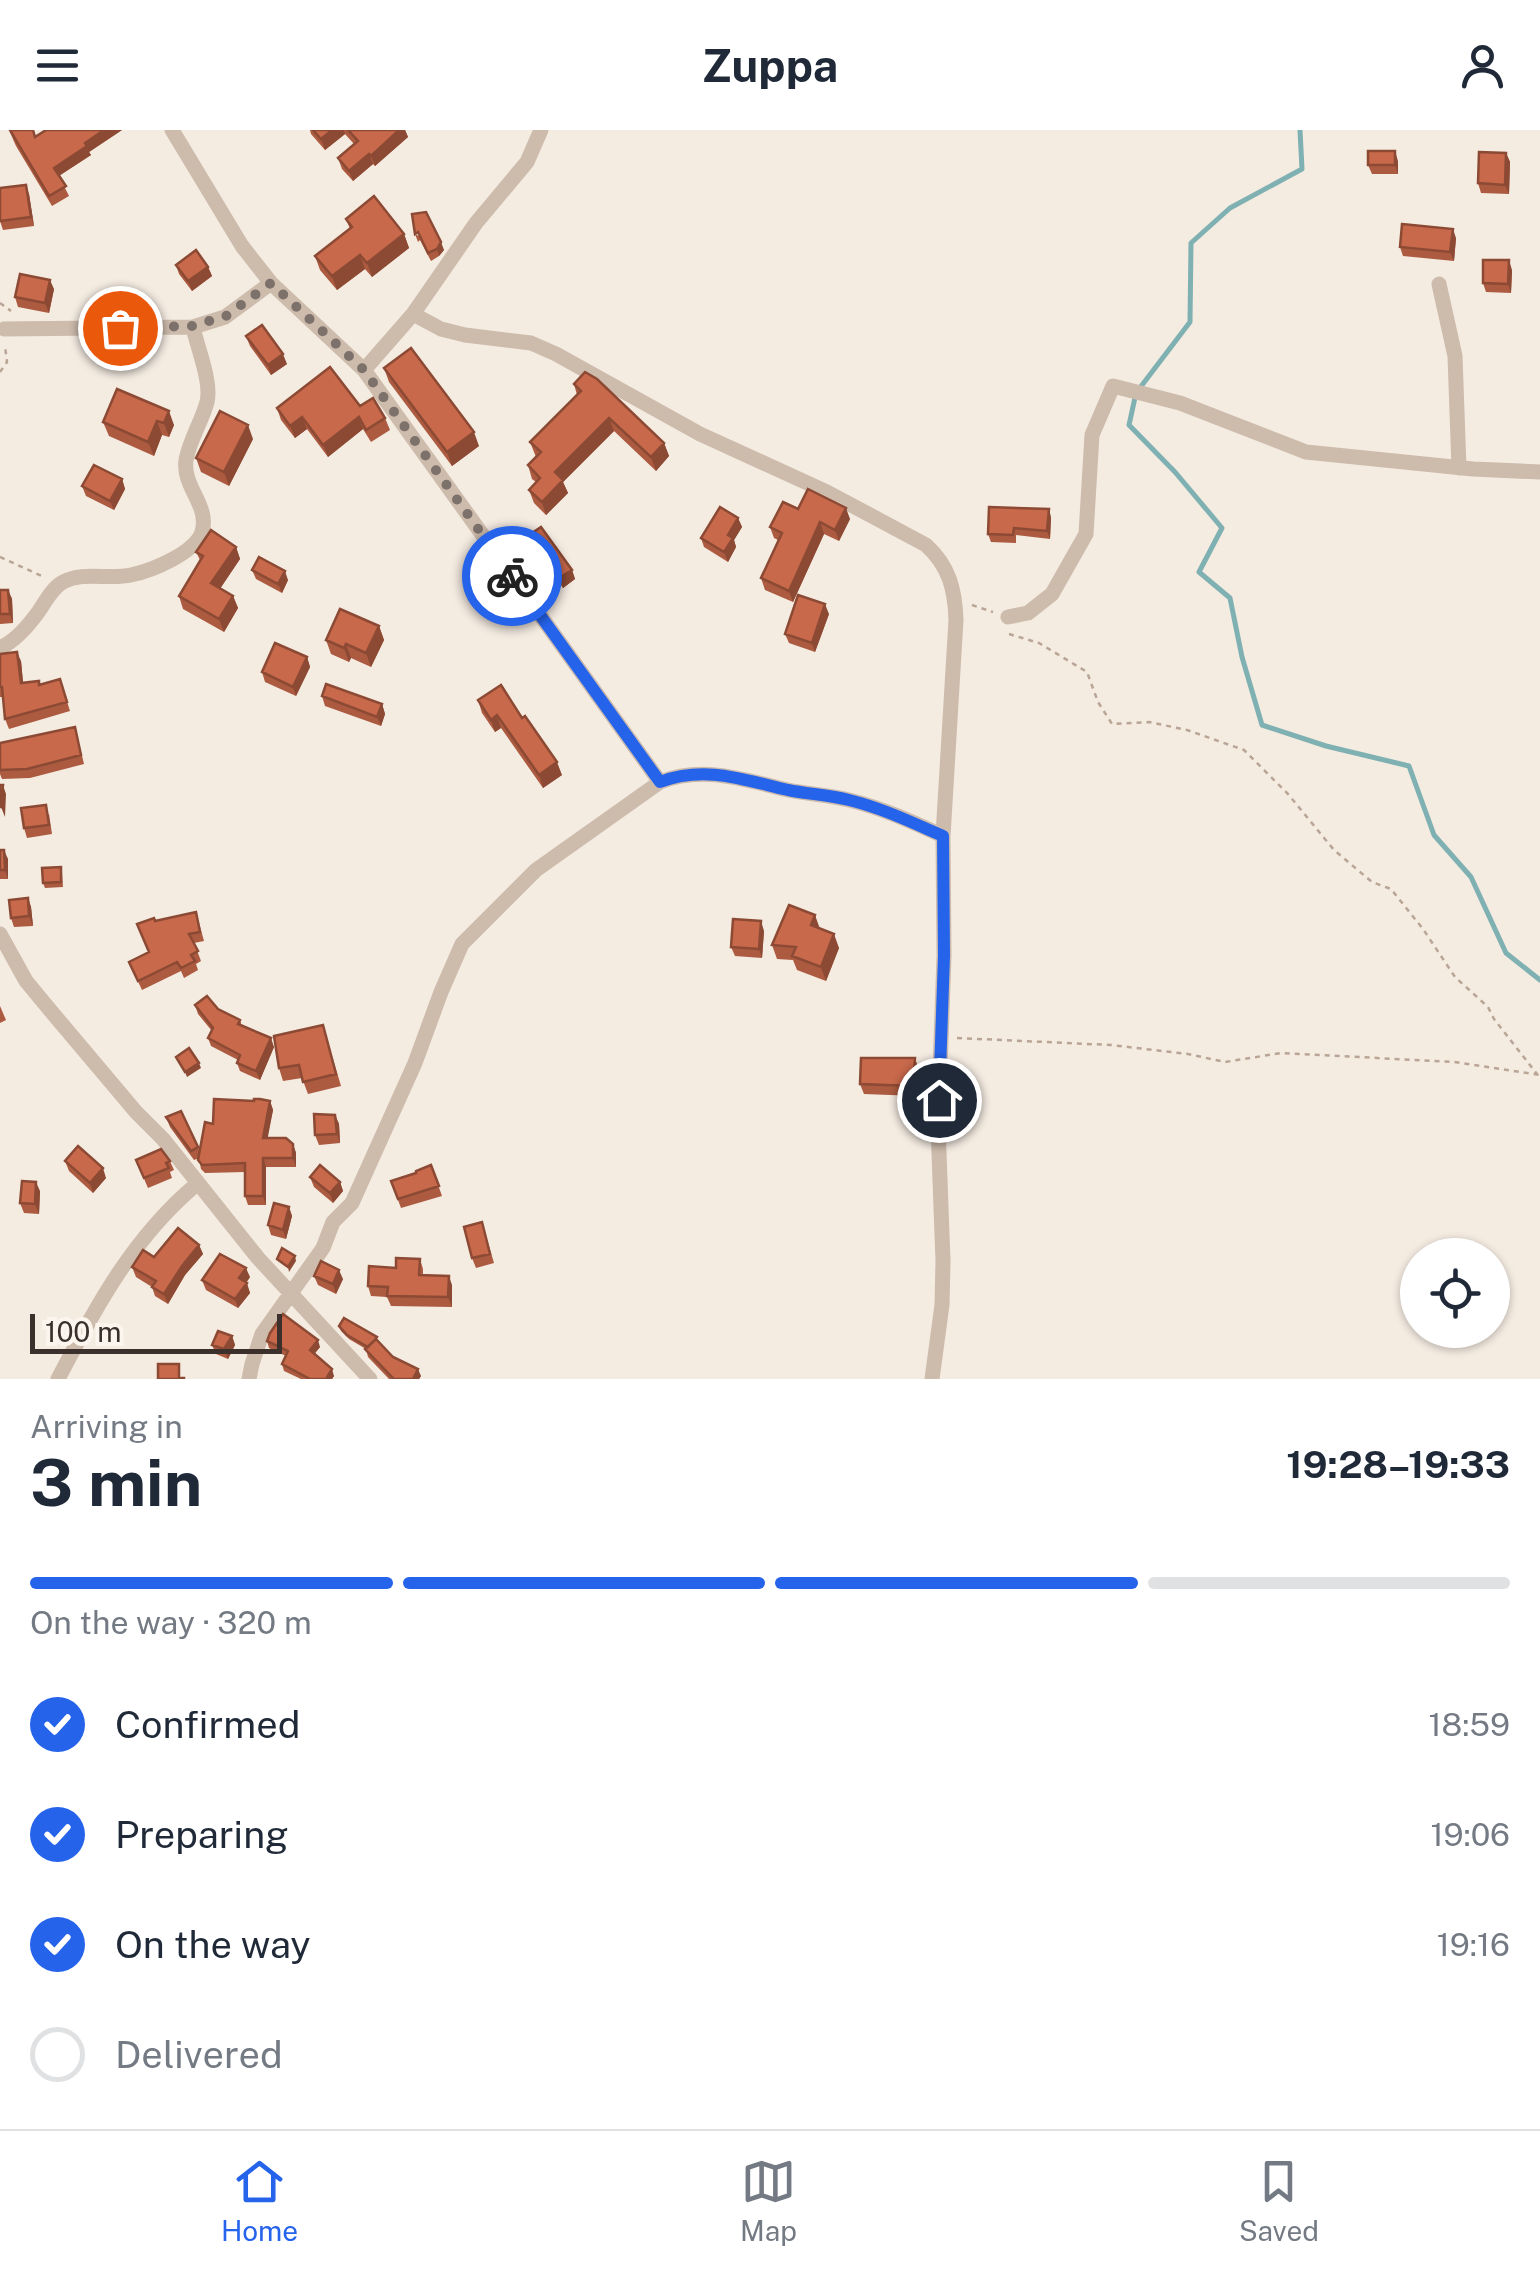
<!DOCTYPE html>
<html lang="en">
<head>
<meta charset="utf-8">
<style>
  :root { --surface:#fff; --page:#f6f6f7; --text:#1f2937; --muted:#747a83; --line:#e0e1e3; --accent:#2563eb }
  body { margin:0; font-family:"Public Sans",sans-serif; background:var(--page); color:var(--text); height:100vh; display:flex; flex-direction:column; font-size:38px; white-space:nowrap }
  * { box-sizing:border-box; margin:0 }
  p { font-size:32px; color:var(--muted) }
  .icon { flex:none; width:55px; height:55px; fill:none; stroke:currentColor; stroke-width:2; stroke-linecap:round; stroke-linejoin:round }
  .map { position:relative; height:1249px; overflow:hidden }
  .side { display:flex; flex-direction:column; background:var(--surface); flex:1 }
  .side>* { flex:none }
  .buttons { position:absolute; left:1400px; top:1108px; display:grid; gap:20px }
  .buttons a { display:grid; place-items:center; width:110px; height:110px; border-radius:50%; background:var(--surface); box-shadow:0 2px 8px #0004; font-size:50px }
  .scale { position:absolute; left:30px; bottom:25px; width:252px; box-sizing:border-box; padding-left:10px; border:5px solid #3b302b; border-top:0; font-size:28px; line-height:35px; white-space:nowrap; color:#3b302b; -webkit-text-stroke:8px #fbf5ee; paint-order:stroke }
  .pin { position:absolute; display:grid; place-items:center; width:85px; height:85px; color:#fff; margin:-42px; border:5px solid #fff; border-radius:50%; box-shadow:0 2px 10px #0007 }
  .courier { position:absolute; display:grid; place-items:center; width:100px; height:100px; margin:-50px; border:8px solid #2563eb; border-radius:50%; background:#fff; color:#222; box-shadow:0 2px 12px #0007 }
  .head em { font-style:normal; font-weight:700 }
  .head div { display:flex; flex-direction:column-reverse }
  .head { display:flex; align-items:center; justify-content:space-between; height:170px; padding:0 30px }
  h1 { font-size:65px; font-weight:700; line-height:75px }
  .bar { display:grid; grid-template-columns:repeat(4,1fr); gap:15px 10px; align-content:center; height:120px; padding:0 30px }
  .bar i { height:12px; border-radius:8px; background:var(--line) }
  .bar .active { background:var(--accent) }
  .bar p { grid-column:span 4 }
  ol { padding:0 30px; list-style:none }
  li { display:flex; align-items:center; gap:30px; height:110px }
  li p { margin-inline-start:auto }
  li .icon { padding:10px; border-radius:50%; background:var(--accent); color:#fff; stroke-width:4 }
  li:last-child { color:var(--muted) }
  li i { width:55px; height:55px; border:5px solid var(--line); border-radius:50% }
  header { display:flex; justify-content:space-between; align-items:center; height:130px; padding:0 30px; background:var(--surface); font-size:45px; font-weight:700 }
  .tabs { display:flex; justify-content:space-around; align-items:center; height:140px; border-top:2px solid var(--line); background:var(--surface); font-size:28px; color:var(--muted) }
  .tabs a { display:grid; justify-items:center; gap:5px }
  .tabs .active { color:var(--accent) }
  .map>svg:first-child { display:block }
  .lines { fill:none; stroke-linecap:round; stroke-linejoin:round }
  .stream { stroke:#7fb0b2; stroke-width:5 }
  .path { stroke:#b9a596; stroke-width:2.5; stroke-dasharray:5 5; stroke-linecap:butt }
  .street { stroke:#cdbbac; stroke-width:15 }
  .wall { fill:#ac5a40 }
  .shaded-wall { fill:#8c4a34 }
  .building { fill:#c8694b; stroke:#8c4a34; stroke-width:2.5 }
  .done { stroke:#7c716b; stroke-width:10; stroke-dasharray:0 18 }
  .route { stroke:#2563eb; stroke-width:12 }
</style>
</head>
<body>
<header><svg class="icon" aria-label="menu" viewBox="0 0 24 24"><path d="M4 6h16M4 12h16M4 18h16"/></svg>Zuppa<svg class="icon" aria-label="person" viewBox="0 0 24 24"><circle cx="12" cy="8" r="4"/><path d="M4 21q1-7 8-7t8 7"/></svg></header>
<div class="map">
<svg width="1540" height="1249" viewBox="0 0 1540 1249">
  <rect width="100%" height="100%" fill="#f4ebe1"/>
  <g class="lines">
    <path class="stream" d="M1300 0 1302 39 1230 78 1191 113 1190 192 1136 263 1129 295 1175 342 1222 398 1199 442 1230 468 1242 527 1262 595 1326 616 1409 636 1434 705 1471 747 1506 823 1540 850"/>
    <path class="path" d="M0 173 11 181
      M0 242 7 232 5 216
      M0 427 44 447
      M972 475 993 482
      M1009 504 1039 513 1087 542 1098 572 1112 594 1149 592 1187 600 1244 620 1288 664 1334 720 1372 752 1391 759 1423 799 1455 847 1488 877 1494 889 1537 944
      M957 908 1111 915 1188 924 1225 932 1281 923 1454 932 1540 945"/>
    <path class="street" d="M172 0 242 116 271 153 364 240 660 652
      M1439 154 1455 226 1459 338
      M413 184 441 199 465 205 531 213 556 224 700 304 827 362 926 415C949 436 955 459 956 490L943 706 944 826 938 996 943 1131 942 1175 932 1249
      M4 199 193 197 225 187 271 153
      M364 240 413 184 476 93 527 32 541 0
      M1008 487 1028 483 1052 464 1086 404 1092 305 1113 256 1180 273 1306 322 1473 339 1540 342
      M0 518C15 511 29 495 39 481 46 471 52 458 63 452 83 441 109 450 131 445 151 441 195 423 202 402 210 375 182 357 186 330 190 309 202 291 207 272 212 252 197 217 193 197
      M0 804 26 851 50 880 136 982 163 1009 258 1128 370 1249
      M58 1249C96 1176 134 1106 198 1053
      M249 1249 252 1234 262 1204 323 1118 333 1092 352 1073 415 933 441 862 462 814 536 740 660 652C704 635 745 650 788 660 808 664 829 665 849 670 882 678 913 692 943 706"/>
  </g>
  <path class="wall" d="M9 0 35 7 46 0H122L89 22 91 25 59 46 69 66 52 76 16 16Z
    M310 0H405L408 7 375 36 373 34 353 51 342 39 338 28 354 14 345 4 325 20 311 4Z
    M1506 23 1510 32 1509 64 1481 63 1478 53Z
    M1398 31V44H1372L1368 35Z
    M29 64 34 96 3 100 0 91Z
    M346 89 404 104 409 118 372 147 365 139 337 160 320 140 315 126 350 99Z
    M415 104 444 120 439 126 431 131 420 110 418 112Z
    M1456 108 1454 131 1403 126 1400 117Z
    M176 135 208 137 212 146 192 161 179 144Z
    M1512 140 1511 163 1486 162 1483 153Z
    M54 159 49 183 18 177 15 167Z
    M246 206 287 234 271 245 250 216Z
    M384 238 479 316 452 336 389 252Z
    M574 254 664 313 669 326 656 341 614 301 563 352 568 363 546 385 534 373 529 360 536 352 532 349 528 335 536 327 530 312 577 265Z
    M117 259 174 295 169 307 162 305 154 326 109 306 103 292Z
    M360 276 385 288 390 300 371 312 363 299 328 327 307 299 295 308 281 290 277 278Z
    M253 309 229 356 201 342 196 328Z
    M122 349 125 359 114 380 86 366 82 356Z
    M1051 387 1050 409 1016 405V413L991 412 988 404Z
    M738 388 742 397 734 410 736 417 728 432 704 417 701 408Z
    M850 389 839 411 824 404 793 472 765 460 761 448 778 410 774 408 770 397Z
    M529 405 572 440 575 449 563 458 533 415Z
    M236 417 240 429 220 458 233 466 238 478 224 502 183 479 179 466 200 430 196 422Z
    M252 440 288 450 282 463 256 449Z
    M0 460H8L12 469 13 493 0 494Z
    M829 484 815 522 789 513 785 504Z
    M379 496 384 510 371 537 351 528 349 532 331 524 326 510Z
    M0 524 21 531 23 553 39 551 40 555 60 549 70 581 9 599 5 589 3 567H0Z
    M307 527 310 537 296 566 265 552 262 542Z
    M322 566 382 574 385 584 381 596 325 576Z
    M478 570 562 645 543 658 501 598 495 602 482 583Z
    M75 597 84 634 30 648 2 649 0 644V613Z
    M49 684 52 704 27 708 24 698Z
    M0 720 8 729V749H0Z
    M62 742 63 757 45 758 43 753Z
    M28 768 31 777 33 796 14 797 11 788Z
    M196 782 204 811 194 813 201 831 196 834 198 840 184 848 181 841 142 860 129 832 148 822 155 791Z
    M820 798 839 818 826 851 797 840 793 830 777 829 772 815Z
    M764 801 762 828 735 826 731 817Z
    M195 875 218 879 240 890 242 896 274 917 260 950 240 941 237 933 238 930 211 916 208 908 212 901 198 884Z
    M0 876 6 890 0 893Z
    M323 895 341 956 308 964 302 948 283 951 279 938Z
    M915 928 918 938 916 966 864 964 860 954Z
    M270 971 273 980 267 1008 293 1014 296 1023V1037H266V1075H248L245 1066V1042L205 1043 201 1039 199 1028 194 1030 170 997 166 987 181 981 200 1021 213 994Z
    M335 985 339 994 340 1013 319 1015 315 1005Z
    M136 1030 170 1031 174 1040 170 1042 172 1048 148 1058Z
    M65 1031 106 1048 93 1063 69 1041Z
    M431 1035 442 1066 401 1078 391 1051 416 1043Z
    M310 1047 340 1052 343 1061 333 1073 314 1057Z
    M40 1061 39 1084 24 1083 20 1073Z
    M289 1077 292 1086 286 1109 271 1105 268 1095Z
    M482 1092 494 1133 476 1138 472 1128Z
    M199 1115 203 1124 185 1145 168 1174 155 1166 152 1157 136 1147 132 1137 154 1127Z
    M420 1129 423 1139V1145L452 1155V1177L391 1176 387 1167 371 1166 368 1156 396 1138Z
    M314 1146 343 1149 336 1164 318 1155Z
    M250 1147 246 1153 250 1163 238 1178 206 1160 202 1150Z
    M339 1196 378 1212 393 1227 421 1246 419 1249H389L368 1227 366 1219 349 1209 341 1201Z
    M232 1206 235 1215 228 1229 216 1224 212 1215Z
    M267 1211 320 1217 314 1224 334 1246 332 1249H301L284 1241 282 1234 286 1226 269 1218Z"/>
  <path class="shaded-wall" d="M104 0H122L89 22 91 25 57 47 54 38 85 13Z
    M332 0H344L345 4 325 20 321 9Z
    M399 0H405L408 7 375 36 371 26Z
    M1395 21 1398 31V44L1395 35Z
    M1506 23 1510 32 1509 64 1505 55Z
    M369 24 373 34 353 51 349 41Z
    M26 55 29 64 34 96 31 87Z
    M1453 99 1456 108 1454 131 1450 122Z
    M404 104 409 118 372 147 367 133Z
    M441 112 444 120 439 126 437 119Z
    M360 125 365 139 337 160 332 146Z
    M1509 130 1512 140 1511 163 1508 154Z
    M208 137 212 146 192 161 188 151Z
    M50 150 54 159 49 183 45 173Z
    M283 224 287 234 271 245 268 235Z
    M169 281 174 295 169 307 164 293Z
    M302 287 307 299 295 308 290 296Z
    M359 287 363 299 328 327 323 315Z
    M609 288 614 301 563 352 568 363 546 385 542 372 555 342Z
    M157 291 162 305 154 326 148 312Z
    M248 295 253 309 229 356 224 342Z
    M474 302 479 316 452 336 447 322Z
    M664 313 669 326 656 341 651 327Z
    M122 349 125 359 114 380 110 371Z
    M846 378 850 389 839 411 835 400Z
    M1049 379 1051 387 1050 409 1047 401Z
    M738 388 742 397 734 410 736 417 728 432 724 422 728 405Z
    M820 392 824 404 793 472 789 461Z
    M236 417 240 429 216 465 211 453Z
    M572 440 575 449 563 458 559 448Z
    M285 441 288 450 282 463 278 454Z
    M8 460 12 469 13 493 10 484Z
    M233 466 238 478 224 502 219 489Z
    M825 474 829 484 815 522 812 513Z
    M379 496 384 510 371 537 366 523Z
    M346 514 351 528 349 532 344 518Z
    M17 522 21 531 24 562 21 553Z
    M307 527 310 537 296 566 293 557Z
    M382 574 385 584 381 596 377 587Z
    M497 585 501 598 495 602 491 590Z
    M557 632 562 645 543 658 539 645Z
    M3 655 6 664 5 687 1 677Z
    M4 720 8 729V749L5 740Z
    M28 768 31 777 33 796 29 786Z
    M815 785 820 799 811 795Z
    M761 791 764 801 762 828 759 819Z
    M834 804 839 818 826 851 821 837Z
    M271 908 274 917 260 950 256 941Z
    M915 928 918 938 916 966 913 956Z
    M199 933 201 938 187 947 185 942Z
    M270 971 273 980 266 1017 263 1008Z
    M335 985 339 994 340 1013 337 1004Z
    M293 1014 296 1023V1037L293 1028Z
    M263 1028 266 1037V1075L263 1066Z
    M103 1038 106 1048 93 1063 90 1053Z
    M36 1052 40 1061 39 1084 35 1074Z
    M340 1052 343 1061 333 1073 330 1063Z
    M289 1077 292 1086 286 1109 283 1100Z
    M199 1115 203 1124 185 1145 168 1174 164 1164 182 1136Z
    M295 1126 296 1131 289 1142 288 1137Z
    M246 1138 250 1147 243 1157 239 1148Z
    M339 1140 343 1149 336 1164 333 1154Z
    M449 1146 452 1155V1177L448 1167Z
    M247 1153 250 1163 238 1178 235 1169Z
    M232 1206 235 1215 228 1229 224 1219Z
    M318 1210 320 1217 312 1227 310 1220Z
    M332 1239 334 1246 332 1249H326Z
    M418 1239 421 1246 419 1249H413Z"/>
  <path class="building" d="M10 0H33L35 7 46 0H104L85 13 87 16 54 38 66 56 49 66Z
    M313 0H332L321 9Z
    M348 0H399L371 26 369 24 349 41 338 28 358 11Z
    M1368 21H1395V35H1368Z
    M1479 22 1506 23 1505 55 1478 53Z
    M26 55 31 87 0 91V58Z
    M374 66 404 104 367 133 360 125 332 146 315 126 352 97 346 89Z
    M426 82 441 112 437 119 428 123 418 102 415 104 412 84Z
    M1402 94 1453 99 1450 122 1400 117Z
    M196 120 208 137 188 151 176 135Z
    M1483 130H1509L1508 154 1483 153Z
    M20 144 50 150 45 173 15 167Z
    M262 195 283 224 268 235 246 206Z
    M411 218 474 302 447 322 384 238Z
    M330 237 360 276 373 268 385 288 366 300 359 287 323 315 302 287 290 296 277 278Z
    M585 242 597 249 664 313 651 327 609 288 555 342 563 350 542 372 529 360 540 348 528 335 541 322 530 312 581 261 574 254Z
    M117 259 169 281 164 293 157 291 148 312 103 292Z
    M220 281 248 295 224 342 196 328Z
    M94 335 122 349 110 371 82 356Z
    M808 359 846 378 835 400 820 392 789 461 761 448 782 403 770 397 783 372 798 379Z
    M720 377 738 388 728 405 733 408 724 422 701 408Z
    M989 377 1049 379 1047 401 1014 398 1013 405 988 404Z
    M541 397 572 440 559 448 529 405Z
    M211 400 236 417 211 453 233 466 219 489 179 466 203 426 196 422Z
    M259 427 285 441 278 454 252 440Z
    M0 460H8L10 484H0Z
    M798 465 825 474 812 513 785 504Z
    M340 479 379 496 366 523 346 514 344 518 326 510Z
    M275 513 307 527 293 557 262 542Z
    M17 522 21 553 39 551V555L60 549 67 572 5 589 2 557H0V524Z
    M326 554 382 574 377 587 322 566Z
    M501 555 522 588 525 586 557 632 539 645 497 585 491 590 478 570Z
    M75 597 81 625 27 639 0 640V613Z
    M0 655H3L1 677H0Z
    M46 675 49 695 24 698 21 678Z
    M0 720H4L5 740H0Z
    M61 737V752L43 753 42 738Z
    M28 768 29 786 11 788 9 770Z
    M789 775 815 785 811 795 834 804 821 837 792 826 796 817 772 815Z
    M196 782 200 802 189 804 198 821 191 825 195 831 181 838 177 832 138 851 129 832 149 822 137 794 154 788 155 791Z
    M733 789 761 791 759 819 731 817Z
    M207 866 218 879 240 890 238 894 271 908 256 941 237 933 240 925 208 908 213 898 195 875Z
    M323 895 336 944 303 952 299 935 279 938 274 906Z
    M189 918 199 933 185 942 176 927Z
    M861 928H915L913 956 860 954Z
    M214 969 254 971V969H260L270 971 263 1008H286L293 1014V1028H263V1066H245V1033L202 1035 198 1030 205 992 213 994Z
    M181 981 198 1017 191 1021 166 987Z
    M314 984 335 985 337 1004 315 1005Z
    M78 1016 103 1038 90 1053 65 1031Z
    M161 1019 170 1031 166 1033 169 1038 144 1048 136 1030Z
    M320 1035 340 1052 330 1063 310 1047Z
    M431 1035 439 1056 398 1069 391 1051 416 1043V1041Z
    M22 1051 36 1052 35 1074 20 1073Z
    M274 1073 289 1077 283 1100 268 1095Z
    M482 1092 490 1124 472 1128 464 1097Z
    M178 1098 199 1115 182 1136 164 1164 152 1157 156 1151 132 1137 143 1120 154 1127Z
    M282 1118 295 1126 288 1137 277 1129Z
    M220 1124 246 1138 239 1148 247 1153 235 1169 202 1150Z
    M396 1128 420 1129 419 1145 449 1146 448 1167 387 1166 388 1157 368 1156 369 1136 396 1138Z
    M321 1131 339 1140 333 1154 314 1146Z
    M283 1184 318 1210 310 1220 332 1239 326 1249H310L282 1234 288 1221 267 1211 270 1203Z
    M344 1188 377 1207 375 1210 368 1217 347 1205 339 1196Z
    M218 1201 232 1206 224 1219 212 1215Z
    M376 1209 393 1227 418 1239 413 1249H394L365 1219Z
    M158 1234H179V1248H184V1249H158Z"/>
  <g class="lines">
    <path class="done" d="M120 198 192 196 226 186 271 153 364 240 512 446"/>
    <path class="route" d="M512 446 660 652C705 635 744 650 788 660 808 664 829 665 849 670 882 678 913 693 943 706L944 826 939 970"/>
  </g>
</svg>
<div class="buttons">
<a><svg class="icon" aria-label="locate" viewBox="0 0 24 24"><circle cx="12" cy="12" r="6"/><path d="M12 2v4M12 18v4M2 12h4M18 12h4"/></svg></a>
</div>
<div class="scale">100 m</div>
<div class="pin" style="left:120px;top:198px;background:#ea580c"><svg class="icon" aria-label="bag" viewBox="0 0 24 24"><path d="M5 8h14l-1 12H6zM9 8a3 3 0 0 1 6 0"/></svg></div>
<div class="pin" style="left:939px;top:970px;background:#1f2937"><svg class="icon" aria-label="home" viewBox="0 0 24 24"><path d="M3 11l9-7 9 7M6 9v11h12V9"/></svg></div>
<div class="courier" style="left:512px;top:446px"><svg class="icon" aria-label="bike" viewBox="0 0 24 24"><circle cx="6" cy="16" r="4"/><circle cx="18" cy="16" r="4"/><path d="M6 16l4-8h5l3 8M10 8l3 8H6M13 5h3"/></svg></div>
</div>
<section class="side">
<div class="head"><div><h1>3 min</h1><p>Arriving in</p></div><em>19:28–19:33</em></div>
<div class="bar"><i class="active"></i><i class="active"></i><i class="active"></i><i></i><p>On the way · 320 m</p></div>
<ol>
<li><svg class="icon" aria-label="check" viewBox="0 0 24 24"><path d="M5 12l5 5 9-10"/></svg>Confirmed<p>18:59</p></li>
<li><svg class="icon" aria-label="check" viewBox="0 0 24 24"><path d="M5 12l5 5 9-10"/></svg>Preparing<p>19:06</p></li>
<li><svg class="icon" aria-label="check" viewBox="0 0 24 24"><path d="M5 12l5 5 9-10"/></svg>On the way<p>19:16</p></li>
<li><i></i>Delivered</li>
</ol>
</section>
<nav class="tabs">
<a class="active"><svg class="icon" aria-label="home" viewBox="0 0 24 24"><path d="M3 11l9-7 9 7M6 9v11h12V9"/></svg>Home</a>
<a><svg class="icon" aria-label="map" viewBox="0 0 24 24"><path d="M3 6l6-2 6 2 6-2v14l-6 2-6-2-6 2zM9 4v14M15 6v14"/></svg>Map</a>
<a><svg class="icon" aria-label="saved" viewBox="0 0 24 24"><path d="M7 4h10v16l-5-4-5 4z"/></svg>Saved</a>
</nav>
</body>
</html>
